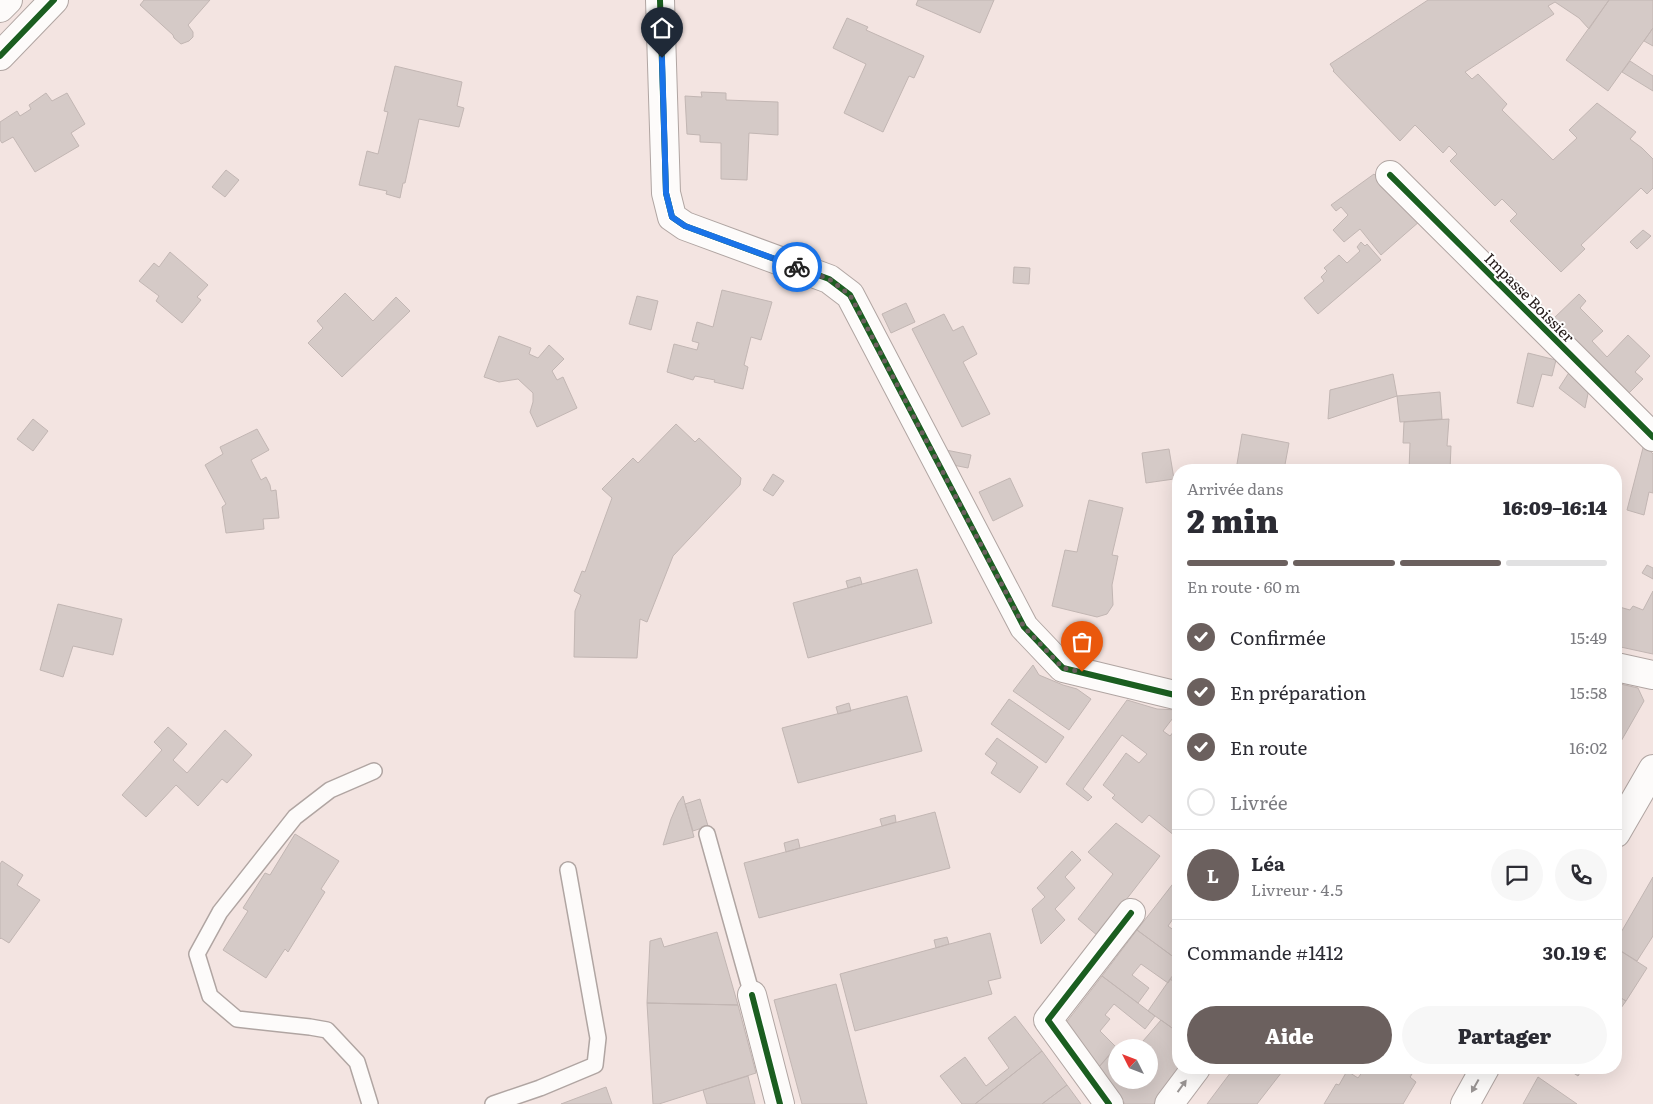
<!DOCTYPE html>
<html lang="fr">
<head>
<meta charset="utf-8">
<style>
  :root { --surface:#fff; --page:#f7f7f7; --text:#2b2b33; --muted:#7c7c81; --line:#e1e1e2; --accent:#6b605e }
  body { margin:0; font-family:Literata,serif; background:var(--page); color:var(--text); height:100vh; display:flex; flex-direction:column; font-size:19px; white-space:nowrap }
  * { box-sizing:border-box; margin:0 }
  p { font-size:16px; color:var(--muted) }
  .icon { flex:none; width:28px; height:28px; fill:none; stroke:currentColor; stroke-width:2; stroke-linecap:round; stroke-linejoin:round }
  .map { position:relative; flex:1; overflow:hidden }
  .panel { position:absolute; left:1172px; top:464px; width:450px; height:610px; display:flex; flex-direction:column; background:var(--surface); border-radius:20px; box-shadow:0 5px 20px #0002 }
  .panel>* { flex:none }
  .needle { width:32px; rotate:312deg }
  .tools { position:absolute; left:1108px; top:1039px; display:grid; gap:10px }
  .tools a { display:grid; place-items:center; width:50px; height:50px; border-radius:50%; background:var(--surface); box-shadow:0 5px 20px #0002; font-size:25px }
  .pin { position:absolute; display:grid; place-items:center; width:42px; height:42px; color:#fff; margin:-51px -21px; border-radius:50% 50% 50% 0; rotate:-45deg; box-shadow:0 0 5px #0007 }
  .pin .icon { rotate:45deg }
  .courier { position:absolute; display:grid; place-items:center; width:50px; height:50px; margin:-25px; border:4px solid #1a73e8; border-radius:50%; background:#fff; color:#222; box-shadow:0 1px 6px #0007 }
  .summary em { font-style:normal; font-weight:800 }
  .summary div { display:flex; flex-direction:column-reverse }
  .summary { display:flex; align-items:center; justify-content:space-between; height:85px; padding:0 15px }
  h1 { font-size:32px; font-weight:800; line-height:38px }
  .bar { display:grid; grid-template-columns:repeat(4,1fr); gap:8px 5px; align-content:center; height:60px; padding:0 15px }
  .bar i { height:6px; border-radius:4px; background:var(--line) }
  .bar .selected { background:var(--accent) }
  .bar p { grid-column:span 4 }
  .line { display:flex; align-items:center; gap:12px; padding:0 15px; border-top:1px solid var(--line) }
  .line div { flex:1 }
  .round { display:grid; place-items:center; flex:none; width:52px; height:52px; border-radius:26px; background:var(--page) }
  ol { padding:0 15px; list-style:none }
  li { display:flex; align-items:center; gap:15px; height:55px }
  li p { margin-inline-start:auto }
  li .icon { padding:5px; border-radius:50%; background:var(--accent); color:#fff; stroke-width:4 }
  li:last-child { color:var(--muted) }
  li i { width:28px; height:28px; border:2px solid var(--line); border-radius:50% }
  .button { display:flex; gap:10px; margin-top:auto; padding:10px 15px }
  .button a { flex:1; height:58px; border-radius:30px; background:var(--accent); color:#fff; font-size:20px; font-weight:800; line-height:58px; text-align:center }
  .button a+a { background:var(--page); color:var(--text) }
  .map>svg:first-child { display:block }
  .building { fill:#d5cac7; stroke:#c2b6b3 }
  .lines { fill:none; stroke-linecap:round; stroke-linejoin:round }
  .lane-casing { stroke:#b0a5a2; stroke-width:18 }
  .street-casing { stroke:#b0a5a2; stroke-width:30 }
  .secondary-casing { stroke:#b0a5a2; stroke-width:30 }
  .lane { stroke:#fdfbfa; stroke-width:15 }
  .street { stroke:#fdfbfa; stroke-width:28 }
  .secondary { stroke:#fdfbfa; stroke-width:28 }
  .cycleway-casing { stroke:#fff; stroke-width:9 }
  .cycleway { stroke:#1b5e20; stroke-width:6 }
  .oneway { fill:#9a9594 }
  .done { stroke:#6b605e; stroke-width:5; stroke-dasharray:0 9 }
  .route { stroke:#1a73e8; stroke-width:6 }
  .labels { text-anchor:middle; dominant-baseline:central; stroke-width:4; stroke-linejoin:round; paint-order:stroke }
  .street-label { font-size:15px; fill:#221917; stroke:#fff }
</style>
</head>
<body>
<div class="map">
<svg width="1653" height="1104" viewBox="0 0 1653 1104">
  <rect width="100%" height="100%" fill="#f3e4e1"/>
  <path class="building" d="M144 0H210L188 25 193 32V37L189 41 181 44 174 38 173 35 140 5Z
    M918 0H994L980 33 916 5Z
    M1428 0H1609L1589 29 1579 18 1555 2 1548 6 1554 14 1465 72 1472 79 1478 74 1507 104 1502 110 1553 160 1577 138 1569 130 1597 103 1636 132 1630 139 1642 148 1653 159V188L1647 194 1641 188 1581 245 1585 249 1561 272 1510 221 1517 214 1502 199 1495 206 1450 161 1457 154 1449 146 1443 153 1415 125 1400 141 1333 71 1334 70 1330 64Z
    M1609 0H1653V28L1608 91 1566 60Z
    M847 18 868 27 866 30 924 56 914 78 909 76 883 132 844 113 866 64 833 48Z
    M1653 28V46L1644 41Z
    M1630 61 1653 76V91L1622 72Z
    M395 66 462 82 457 106 464 108 459 127 419 119 405 183H403L400 198 386 194 387 191 359 185 367 151 378 154 388 112 384 111Z
    M701 92 726 93V100L778 102V135L749 133 747 180 721 179V143L700 142V135L687 134 685 96 702 97Z
    M46 93 52 101 67 93 85 124 71 133 79 146 35 172 13 137 2 143 0 140V122L17 111 20 116 31 109 29 105Z
    M226 170 239 180 225 197 212 187Z
    M1374 174 1420 221 1381 255 1360 229 1344 242 1333 230 1348 215 1341 207 1336 211 1331 205Z
    M1643 230 1651 236 1637 249 1630 242Z
    M1361 242 1365 246 1367 244 1381 260 1318 314 1304 298 1324 281 1321 277 1327 271 1324 268 1339 255 1347 263 1360 251 1357 247Z
    M170 252 208 285 197 297 201 300 182 323 156 301 159 296 139 281 154 263 159 267Z
    M1014 267 1030 268 1029 284 1013 283Z
    M722 290 772 302 761 340 751 337 744 365 748 367 743 389 714 382 715 380 695 376 693 380 667 372 674 344 697 350 699 343 692 341 697 322 713 327Z
    M345 293 373 321 396 297 410 311 342 377 308 343 323 328 317 321Z
    M1579 294 1586 301 1580 308 1603 331 1592 341 1607 357 1628 335 1650 356 1635 372 1643 379 1627 395 1552 320Z
    M637 296 658 301 651 330 629 324Z
    M906 303 915 322 891 333 882 314Z
    M944 314 953 331 963 326 977 354 963 362 990 414 962 427 912 329Z
    M499 336 531 348 529 354 538 358 549 345 564 359 552 371 557 380 563 377 577 408 537 427 530 412 533 402V393L518 379 499 382 484 377Z
    M1528 353 1556 360 1552 376 1542 374 1533 407 1517 403Z
    M1570 371 1589 389 1585 408 1559 388Z
    M1393 374 1397 396 1328 419 1330 390Z
    M1440 392 1442 419 1400 422 1397 396Z
    M33 419 48 431 33 451 17 439Z
    M1449 419 1447 446H1451L1450 470H1409L1410 443H1403L1404 422Z
    M676 424 695 442 699 438 741 478 740 485 673 556 647 622 640 619 637 658 574 657 575 611 581 595 574 591 582 571 585 572 612 498 602 489 633 458 638 463Z
    M257 429 269 450 251 460 261 480 266 477 270 485 271 491 276 490 279 518 263 519 264 529 226 533 222 507 226 504 205 465 223 454 220 447Z
    M1242 434 1289 443 1284 470H1236Z
    M1644 444 1653 454V493L1649 492 1644 515 1627 510Z
    M1169 449 1174 479 1146 483 1142 453Z
    M946 450 971 455 968 468 953 465Z
    M773 474 784 481 773 496 763 490Z
    M1010 478 1023 506 993 521 979 492Z
    M1089 500 1123 508 1112 555 1118 556 1112 585 1113 605 1107 614 1097 617 1052 606 1065 550 1077 552Z
    M1647 565 1653 568V579L1642 573Z
    M917 569 932 623 808 658 793 603Z
    M860 577 862 584 848 588 846 581Z
    M1653 591V654L1616 646V606L1630 610 1633 606 1643 610Z
    M58 604 122 619 113 655 73 646 63 677 40 670Z
    M1033 665 1039 675 1063 685 1077 689 1091 699 1069 730 1013 691Z
    M1616 683 1638 688 1644 701 1616 750Z
    M907 696 922 751 798 783 782 728Z
    M1009 699 1064 737 1046 763 991 724Z
    M1127 700 1157 709 1179 710 1163 731 1170 736 1179 725V784L1177 786 1179 787V831L1175 836 1149 815 1142 823 1112 798 1115 795 1103 785 1126 753 1139 763 1147 754 1122 735 1083 789 1092 797 1088 801 1066 784Z
    M849 703 851 711 838 714 836 707Z
    M168 727 187 744 173 760 187 773 225 730 252 755 227 783 222 779 198 806 176 785 146 817 122 795 162 750 154 742Z
    M997 738 1038 767 1020 793 991 773 997 763 985 754Z
    M683 796 694 837 663 845 671 819 678 803Z
    M700 799 708 826 693 831 685 804Z
    M935 812 950 868 759 918 744 863Z
    M895 815 896 822 882 826 880 819Z
    M1116 823 1160 856 1098 936 1078 919 1113 874 1088 852Z
    M295 834 339 861 321 889 325 892 288 952 285 949 266 978 223 950 248 911 243 908 265 873 270 875Z
    M798 839 800 848 786 852 784 843Z
    M1072 851 1081 860 1065 877 1075 888 1055 909 1065 920 1041 944 1032 909 1045 897 1037 888Z
    M2 861 23 875 17 885 40 900 9 943 1 938 0 939V864Z
    M1179 876V919L1175 916 1168 926 1179 934V961L1137 930Z
    M1653 877V936L1637 961 1616 948V941Z
    M1137 930 1179 961V967L1168 983 1141 964 1132 975 1149 988 1138 1003 1102 976Z
    M717 932 738 1005 647 1003 650 941 661 938 664 947Z
    M990 933 1001 978 988 981 992 994 855 1031 840 974Z
    M947 937 949 944 936 948 934 940Z
    M1616 948 1647 968 1626 1001 1616 995Z
    M1179 967V985L1170 979Z
    M1102 976 1155 1016 1145 1029 1114 1004 1105 1015 1110 1019 1100 1031 1116 1047 1098 1068 1065 1024Z
    M1170 979 1179 985V1025L1175 1030 1148 1011Z
    M836 984 867 1104H802L774 1000Z
    M1616 995 1626 1001 1616 1015Z
    M647 1003 738 1005 756 1073 659 1104H653Z
    M1015 1016 1042 1051 975 1104H962L940 1076 965 1057 986 1086 1009 1068 988 1038Z
    M1161 1020 1179 1033V1068H1186L1160 1104H1125L1098 1068 1114 1050 1116 1053V1080H1149V1048H1137Z
    M1042 1051 1067 1085 1042 1104H975Z
    M1234 1068H1285L1257 1104H1207Z
    M1365 1068H1416L1410 1077 1416 1082 1403 1104H1324L1336 1084 1339 1085 1347 1071 1358 1078Z
    M1566 1068H1583L1578 1076Z
    M748 1076 755 1104H707L703 1090Z
    M1538 1077 1577 1104H1523Z
    M1067 1085 1081 1104H1042Z
    M606 1087 612 1104H561Z"/>
  <g class="lines">
    <g class="lane-casing">
      <path id="lane" d="M707 834 752 995
        M370 1104 357 1062 327 1030 310 1027 237 1019 210 996 197 954 220 912 295 817 330 790 374 771
        M493 1104 540 1088 595 1065 598 1038 568 870"/>
    </g>
    <g class="street-casing">
      <path id="street" d="M660 0 666 193 672 217 685 226 829 279 850 295 1024 627 1063 668 1179 696
        M0 8 8 0
        M0 56 54 0
        M1390 175 1653 437
        M1616 667 1653 675
        M752 995 780 1104
        M1109 1104 1048 1020 1131 913
        M1169 1104 1196 1068"/>
    </g>
    <g class="secondary-casing">
      <path id="secondary" d="M1616 833 1653 769
        M1465 1104 1485 1068"/>
    </g>
    <use href="#lane" class="lane"/>
    <use href="#street" class="street"/>
    <use href="#secondary" class="secondary"/>
    <g class="cycleway-casing">
      <path id="cycleway" d="M660 0 666 193 672 217 685 226 829 279 850 295 1024 627 1063 668 1179 696
        M0 56 54 0
        M1390 175 1653 437
        M752 995 780 1104
        M1109 1104 1048 1020 1131 913"/>
    </g>
    <use href="#cycleway" class="cycleway"/>
  </g>
  <defs><path id="oneway-solid" d="M-6-.8H1V-3.2L6.5 0L1 3.2V.8H-6Z" transform="scale(1.25)"/></defs>
  <g class="oneway">
    <use href="#oneway-solid" transform="translate(1182 1086) rotate(-54)"/>
    <use href="#oneway-solid" transform="translate(1475 1086) rotate(119)"/>
  </g>
  <g class="lines">
    <path class="done" d="M797 267 829 279 850 295 1024 627 1063 668 1082 672"/>
    <path class="route" d="M662 58 666 193 672 217 685 226 797 267"/>
  </g>
  <g class="labels">
    <g class="street-label">
      <text transform="translate(1530 297) rotate(45)">Impasse Boissier</text>
    </g>
  </g>
</svg>
<div class="tools">
<a><svg class="needle" viewBox="-14 -14 28 28"><path d="M0-13l5 13h-10z" fill="#e53935"/><path d="M0 13l5-13h-10z" fill="#7c7c81"/></svg></a>
</div>
<div class="pin" style="left:1082px;top:672px;background:#ea580c"><svg class="icon" aria-label="bag" viewBox="0 0 24 24"><path d="M5 8h14l-1 12H6zM9 8a3 3 0 0 1 6 0"/></svg></div>
<div class="pin" style="left:662px;top:58px;background:#1f2937"><svg class="icon" aria-label="home" viewBox="0 0 24 24"><path d="M3 11l9-7 9 7M6 9v11h12V9"/></svg></div>
<div class="courier" style="left:797px;top:267px"><svg class="icon" aria-label="bike" viewBox="0 0 24 24"><circle cx="6" cy="16" r="4"/><circle cx="18" cy="16" r="4"/><path d="M6 16l4-8h5l3 8M10 8l3 8H6M13 5h3"/></svg></div>
<section class="panel">
<div class="summary"><div><h1>2 min</h1><p>Arrivée dans</p></div><em>16:09–16:14</em></div>
<div class="bar"><i class="selected"></i><i class="selected"></i><i class="selected"></i><i></i><p>En route · 60 m</p></div>
<ol>
<li><svg class="icon" aria-label="check" viewBox="0 0 24 24"><path d="M5 12l5 5 9-10"/></svg>Confirmée<p>15:49</p></li>
<li><svg class="icon" aria-label="check" viewBox="0 0 24 24"><path d="M5 12l5 5 9-10"/></svg>En préparation<p>15:58</p></li>
<li><svg class="icon" aria-label="check" viewBox="0 0 24 24"><path d="M5 12l5 5 9-10"/></svg>En route<p>16:02</p></li>
<li><i></i>Livrée</li>
</ol>
<div class="line" style="height:90px"><b class="round" style="background:var(--accent);color:#fff">L</b><div><b>Léa</b><p>Livreur · 4.5</p></div><a class="round"><svg class="icon" aria-label="chat" viewBox="0 0 24 24"><path d="M4 5h16v11H9l-5 4z"/></svg></a><a class="round"><svg class="icon" aria-label="phone" viewBox="0 0 24 24"><path d="M5 4h4l2 5-3 2q2 4 5 5l2-3 5 2v4C11 20 4 13 5 4z"/></svg></a></div>
<div class="line" style="height:65px"><div>Commande #1412</div><b>30.19 €</b></div>
<div class="button"><a>Aide</a><a>Partager</a></div>
</section>
</div>
</body>
</html>
